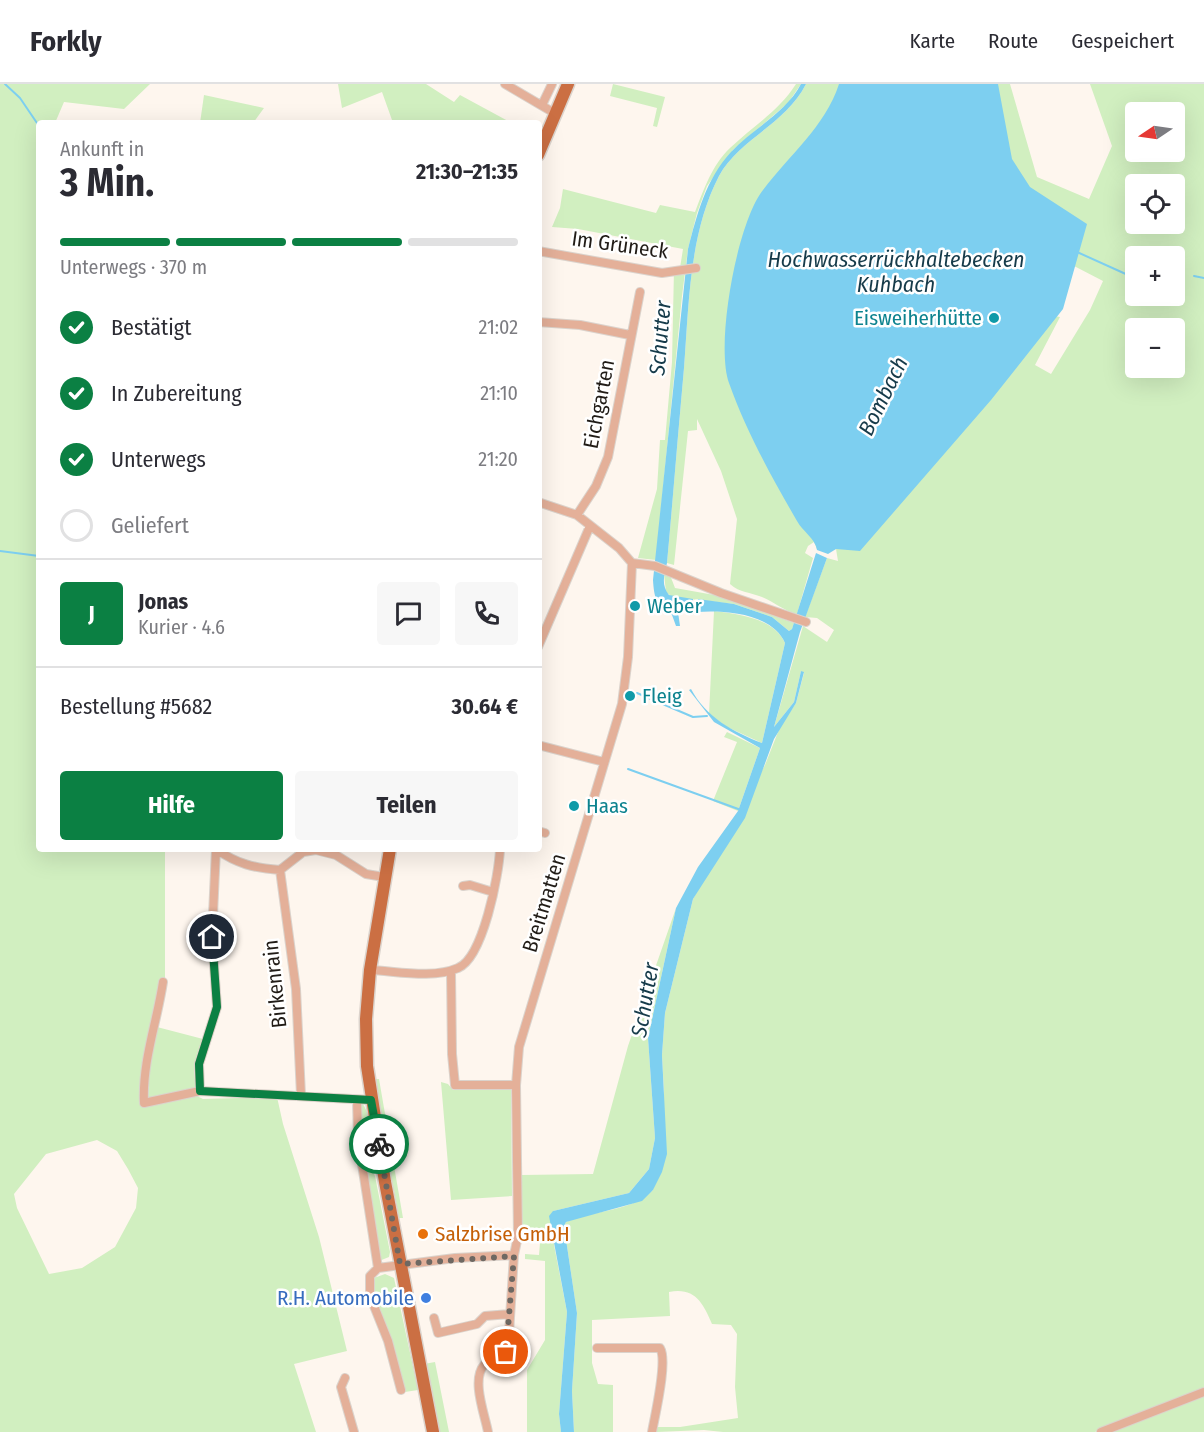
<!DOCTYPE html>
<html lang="de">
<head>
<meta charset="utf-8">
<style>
  :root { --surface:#fff; --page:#f7f7f7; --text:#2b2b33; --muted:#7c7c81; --line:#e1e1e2; --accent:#0b8043 }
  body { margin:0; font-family:"Fira Sans Condensed",sans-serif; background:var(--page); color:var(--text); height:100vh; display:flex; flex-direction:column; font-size:22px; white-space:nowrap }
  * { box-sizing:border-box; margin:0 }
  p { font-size:20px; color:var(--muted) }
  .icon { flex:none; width:33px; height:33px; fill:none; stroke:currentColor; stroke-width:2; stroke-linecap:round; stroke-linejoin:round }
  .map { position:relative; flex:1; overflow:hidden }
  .details { position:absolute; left:36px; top:36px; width:506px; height:732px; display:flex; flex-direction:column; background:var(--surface); border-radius:6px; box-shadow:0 6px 24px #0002 }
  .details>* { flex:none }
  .needle { width:39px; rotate:257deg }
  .fabs { position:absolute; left:1125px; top:18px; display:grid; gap:12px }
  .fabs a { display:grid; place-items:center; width:60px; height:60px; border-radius:6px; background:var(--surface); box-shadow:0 6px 24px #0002; font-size:30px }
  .pin { position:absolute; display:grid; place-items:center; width:51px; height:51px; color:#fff; margin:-26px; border:3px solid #fff; border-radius:50%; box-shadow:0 2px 6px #0007 }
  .courier { position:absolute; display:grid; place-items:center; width:60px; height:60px; margin:-30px; border:4px solid #0b8043; border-radius:50%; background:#fff; color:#222; box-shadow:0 2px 8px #0007 }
  .summary em { font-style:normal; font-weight:700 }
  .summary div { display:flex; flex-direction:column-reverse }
  .summary { display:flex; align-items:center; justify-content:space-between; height:102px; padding:0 24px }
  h1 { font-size:39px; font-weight:700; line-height:45px }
  .bar { display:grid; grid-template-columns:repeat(4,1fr); gap:9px 6px; align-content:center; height:72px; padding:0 24px }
  .bar i { height:8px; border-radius:4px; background:var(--line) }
  .bar .current { background:var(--accent) }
  .bar p { grid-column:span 4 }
  .line { display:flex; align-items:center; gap:15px; padding:0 24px; border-top:2px solid var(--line) }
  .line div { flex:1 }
  .round { display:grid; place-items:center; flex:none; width:63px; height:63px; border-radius:6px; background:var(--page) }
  ol { padding:0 24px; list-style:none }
  li { display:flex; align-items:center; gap:18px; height:66px }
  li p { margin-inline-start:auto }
  li .icon { padding:6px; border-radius:50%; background:var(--accent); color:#fff; stroke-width:4 }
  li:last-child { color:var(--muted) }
  li i { width:33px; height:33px; border:3px solid var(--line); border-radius:50% }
  .primary-button { display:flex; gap:12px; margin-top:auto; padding:12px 24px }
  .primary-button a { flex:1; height:69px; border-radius:6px; background:var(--accent); color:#fff; font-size:24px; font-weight:700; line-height:69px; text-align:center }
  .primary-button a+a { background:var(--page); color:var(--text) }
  header { display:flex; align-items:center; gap:36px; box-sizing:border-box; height:84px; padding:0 30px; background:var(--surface); border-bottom:2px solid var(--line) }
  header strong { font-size:28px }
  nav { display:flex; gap:33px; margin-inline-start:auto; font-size:21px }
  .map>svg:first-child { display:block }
  .green { fill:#d1efc0; fill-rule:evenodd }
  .water { fill:#7dcff0 }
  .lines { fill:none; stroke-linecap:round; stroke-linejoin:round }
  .stream { stroke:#7dcff0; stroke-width:2 }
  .minor-casing { stroke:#dbd3cc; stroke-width:10 }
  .primary-casing { stroke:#dbd3cc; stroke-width:15 }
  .minor { stroke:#e4b099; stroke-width:8 }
  .primary { stroke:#cb6f43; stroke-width:12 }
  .done { stroke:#6e6862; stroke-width:6; stroke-dasharray:0 10.8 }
  .route { stroke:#0b8043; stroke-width:8 }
  .culture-dot { fill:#0f9aa8; stroke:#fff; stroke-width:2 }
  .food-dot { fill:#e8710a; stroke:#fff; stroke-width:2 }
  .shop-dot { fill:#3f7fe0; stroke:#fff; stroke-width:2 }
  .labels { text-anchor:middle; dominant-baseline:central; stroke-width:5; stroke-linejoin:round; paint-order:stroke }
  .street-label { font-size:21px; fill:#211c17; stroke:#fff }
  .culture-label { font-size:21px; fill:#0d838f; stroke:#fff; text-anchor:start }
  .food-label { font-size:21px; fill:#c56008; stroke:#fff; text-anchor:start }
  .shop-label { font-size:21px; fill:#366cbe; stroke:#fff; text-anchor:end }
  .water-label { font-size:22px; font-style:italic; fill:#163b4a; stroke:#fff }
</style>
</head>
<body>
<header>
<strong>Forkly</strong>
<nav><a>Karte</a><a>Route</a><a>Gespeichert</a></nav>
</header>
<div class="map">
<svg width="1204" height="1348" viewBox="0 0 1204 1348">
  <rect width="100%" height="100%" fill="#fef6ee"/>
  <path class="green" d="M0 0H150L124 25 64 18 55 39H39V765H165V897L157 943 203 955 194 988 197 1012 203 1015 277 1013 283 1040 319 1153 347 1267 294 1280 316 1348H0ZM97 1056 117 1067 128 1085 138 1104 136 1124 115 1163 82 1184 49 1190 17 1124 14 1110 46 1070Z
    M338 0H426L454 18 460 11 508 37 390 39 392 36 382 8 342 24Z
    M613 0 665 13 657 43 653 42 657 24 610 12Z
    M796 0H801L788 19 733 66 707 102 697 129 688 165 682 212 656 476 638 474 657 405 660 356H665L672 278 674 185 680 184 683 165 578 145 552 143 560 124 563 105 656 129 660 121 695 128C704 105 712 81 730 64 753 42 779 27 796 0Z
    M806 0H1010L1037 93 1089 115 1112 62 1090 0H1204V1305L1095 1348H723L704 1346 657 1348V1343H680L738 1334 735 1303 737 1250 731 1241 712 1240C703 1219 695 1203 669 1208L670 1232 592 1236V1279L598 1300 613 1301V1348H574L572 1307 577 1229 564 1142 566 1138C596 1125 629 1129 653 1106L664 1008 662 971 665 929 693 815 765 681 780 643 796 619 804 589 801 587 794 618 774 643 803 542 827 558 834 546 817 534 805 533 827 474 838 477 836 465 828 468 817 465 814 458 808 462 805 469 813 474 797 530C784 527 774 518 762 513 750 508 740 509 730 500L737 435 721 387 697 335V346L688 347 674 481 667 479C673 414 678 349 684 284 689 220 689 150 719 92 739 55 785 41 806 0ZM1136 28H1174V68H1136ZM1136 100H1174V140H1136ZM1022 155 1103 197 1090 226 1051 290 1035 281 1060 233 1013 225ZM1136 172H1174V212H1136ZM1136 244H1174V284H1136Z
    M204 11 264 24 253 39H200Z
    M664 490 670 491 675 504 720 512 794 539 792 545 789 547 772 533 734 520 672 513 666 508Z
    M714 527C738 530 774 534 785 559L762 659 727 643 709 630Z
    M727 648 760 664 738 727 713 717 737 658 724 653Z
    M676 824 648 954 655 1054 649 1085 629 1109 553 1127 554 1161 567 1228 559 1330 561 1348H527V1286L545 1256V1177L525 1175V1170L539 1171 540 1159 522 1157 521 1091 593 1090 628 962Z
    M375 995H379L403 1134H399L394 1106 388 1097Z
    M441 998 448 1000 453 1006 511 1005 512 1112 451 1116Z
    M362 1019C378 1039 361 1070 375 1092L390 1168 389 1173 379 1177 377 1169 361 1026Z
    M385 1190 394 1194 418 1306 405 1308 393 1259 374 1211V1194Z
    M435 1278 449 1348H437L424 1280Z
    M1204 1312V1348H1111Z"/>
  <path class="water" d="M801 0H806C785 41 739 55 719 92 689 150 689 220 684 284 678 349 673 414 667 479 664 491 661 501 669 511L693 515 692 528H678L680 542H676L672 531C656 524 654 512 653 496L688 165C697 130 706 95 731 68 753 44 785 30 801 0Z
    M839 0H998L1012 75 1030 103 1087 140 1063 225 991 316 860 467 836 465 828 470 817 466C815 454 803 448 797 437 771 392 746 347 729 299 715 260 737 139 763 106 789 71 825 43 839 0Z
    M816 469 827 474 800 548 774 643 794 618 801 587 804 588 796 619 774 655 745 734 693 815 665 929 662 971 667 1070 662 1088 653 1106 642 1117 566 1138 564 1142 577 1229 572 1307 574 1348H561L559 1330 567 1228 549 1132 553 1127 629 1109 649 1085 655 1054 648 954 676 824 698 783 738 727 760 664 714 638 689 606 691 605C706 633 733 648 762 659L785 559C772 529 724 526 697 528L698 515 734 520 772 533 789 547 792 545Z"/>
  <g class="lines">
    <path class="stream" d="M5 0 20 14 39 42
      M1077 168 1128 191H1136
      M1174 191H1177
      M1194 192 1204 194
      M0 467 39 472
      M637 609 693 633 707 632
      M628 685 741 726"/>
    <g class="minor-casing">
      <path id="minor" d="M505 0 556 30
        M542 21 552 0
        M538 167 662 189 696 184
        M538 238 580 241 630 251
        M538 418 577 431 619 464 632 479
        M577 431 596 402 608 373 640 208
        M632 479 655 482 721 509 806 538
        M538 563 590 442
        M538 661 604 678
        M538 747 545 749
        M216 765C237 780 254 784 280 786L303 768 316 766 336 771 366 790 384 793
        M280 786 296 905 301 1011
        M463 802 470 801 493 808
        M370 886C396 887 433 895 458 884 483 874 499 791 500 765
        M451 887 452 970 455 1001H516
        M163 898C157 938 142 978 144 1019L200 1007 371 1016
        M200 1007 199 980 217 923 212 853 216 765
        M357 1016 358 1054 378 1184 455 1174 514 1171 518 1152 516 1001 519 963 622 620 628 573 632 479
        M378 1184 370 1192V1212L388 1257 401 1306
        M434 1234 438 1249 477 1240 485 1232 510 1230
        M597 1264H660C668 1277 655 1331 652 1348
        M345 1294 341 1303 354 1348
        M488 1348C485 1331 471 1296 484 1281 491 1273 502 1274 508 1265L514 1171
        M1101 1348 1204 1308"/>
    </g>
    <g class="primary-casing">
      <path id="primary" d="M538 71 568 0
        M390 765 370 886 366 935 367 982 385 1098 433 1348"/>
    </g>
    <use href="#minor" class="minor"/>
    <use href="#primary" class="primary"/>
  </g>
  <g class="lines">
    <path class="done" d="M379 1060 400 1180 514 1172 506 1268"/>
    <path class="route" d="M212 853 217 923 199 980 200 1007 371 1016 379 1060"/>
  </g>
  <g class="culture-dot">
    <circle cx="994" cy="234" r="6"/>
    <circle cx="635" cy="522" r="6"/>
    <circle cx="630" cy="612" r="6"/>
    <circle cx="574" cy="722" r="6"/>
  </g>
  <circle class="food-dot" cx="423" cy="1150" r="6"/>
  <circle class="shop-dot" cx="426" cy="1214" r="6"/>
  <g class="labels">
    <g class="street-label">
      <text transform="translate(620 161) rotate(8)">Im Grüneck</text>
      <text transform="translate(599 320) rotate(-79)">Eichgarten</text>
      <text transform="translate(544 819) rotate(-73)">Breitmatten</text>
      <text transform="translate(275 900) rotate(-96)">Birkenrain</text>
    </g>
    <g class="culture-label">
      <text x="982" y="234" text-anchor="end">Eisweiherhütte</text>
      <text x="647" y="522">Weber</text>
      <text x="642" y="612">Fleig</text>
      <text x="586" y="722">Haas</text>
    </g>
    <g class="food-label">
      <text x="435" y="1150">Salzbrise GmbH</text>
    </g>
    <g class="shop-label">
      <text x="414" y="1214">R.H. Automobile</text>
    </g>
    <g class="water-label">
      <text x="896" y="175">Hochwasserrückhaltebecken<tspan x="896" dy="25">Kuhbach</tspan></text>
      <text transform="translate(660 254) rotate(-85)">Schutter</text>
      <text transform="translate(883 312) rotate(-64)">Bombach</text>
      <text transform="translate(645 916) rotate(-80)">Schutter</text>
    </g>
  </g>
</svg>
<div class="fabs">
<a><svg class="needle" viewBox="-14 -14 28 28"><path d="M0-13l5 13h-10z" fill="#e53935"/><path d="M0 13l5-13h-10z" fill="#7c7c81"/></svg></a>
<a><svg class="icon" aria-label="locate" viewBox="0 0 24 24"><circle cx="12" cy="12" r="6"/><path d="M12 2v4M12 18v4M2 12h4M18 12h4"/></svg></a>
<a>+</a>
<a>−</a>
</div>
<div class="pin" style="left:506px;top:1268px;background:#ea580c"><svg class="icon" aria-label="bag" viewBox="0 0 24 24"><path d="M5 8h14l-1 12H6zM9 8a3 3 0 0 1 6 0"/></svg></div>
<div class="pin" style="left:212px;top:853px;background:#1f2937"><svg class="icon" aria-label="home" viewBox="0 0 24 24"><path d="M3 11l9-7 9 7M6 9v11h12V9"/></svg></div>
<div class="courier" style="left:379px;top:1060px"><svg class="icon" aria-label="bike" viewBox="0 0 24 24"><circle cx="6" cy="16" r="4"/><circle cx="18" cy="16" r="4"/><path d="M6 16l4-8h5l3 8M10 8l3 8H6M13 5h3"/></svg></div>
<section class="details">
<div class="summary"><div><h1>3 Min.</h1><p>Ankunft in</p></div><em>21:30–21:35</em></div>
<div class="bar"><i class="current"></i><i class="current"></i><i class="current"></i><i></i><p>Unterwegs · 370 m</p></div>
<ol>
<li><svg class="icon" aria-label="check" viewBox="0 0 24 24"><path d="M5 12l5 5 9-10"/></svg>Bestätigt<p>21:02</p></li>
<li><svg class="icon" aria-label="check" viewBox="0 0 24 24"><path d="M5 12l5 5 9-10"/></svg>In Zubereitung<p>21:10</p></li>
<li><svg class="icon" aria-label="check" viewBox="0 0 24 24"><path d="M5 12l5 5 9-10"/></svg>Unterwegs<p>21:20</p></li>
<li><i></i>Geliefert</li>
</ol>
<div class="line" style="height:108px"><b class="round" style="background:var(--accent);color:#fff">J</b><div><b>Jonas</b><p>Kurier · 4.6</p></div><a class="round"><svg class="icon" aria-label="chat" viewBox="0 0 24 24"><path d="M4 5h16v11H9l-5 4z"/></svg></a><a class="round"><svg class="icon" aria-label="phone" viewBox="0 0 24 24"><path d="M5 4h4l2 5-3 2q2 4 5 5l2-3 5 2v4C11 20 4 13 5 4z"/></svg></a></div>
<div class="line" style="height:78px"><div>Bestellung #5682</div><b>30.64 €</b></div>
<div class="primary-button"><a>Hilfe</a><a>Teilen</a></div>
</section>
</div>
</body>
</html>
